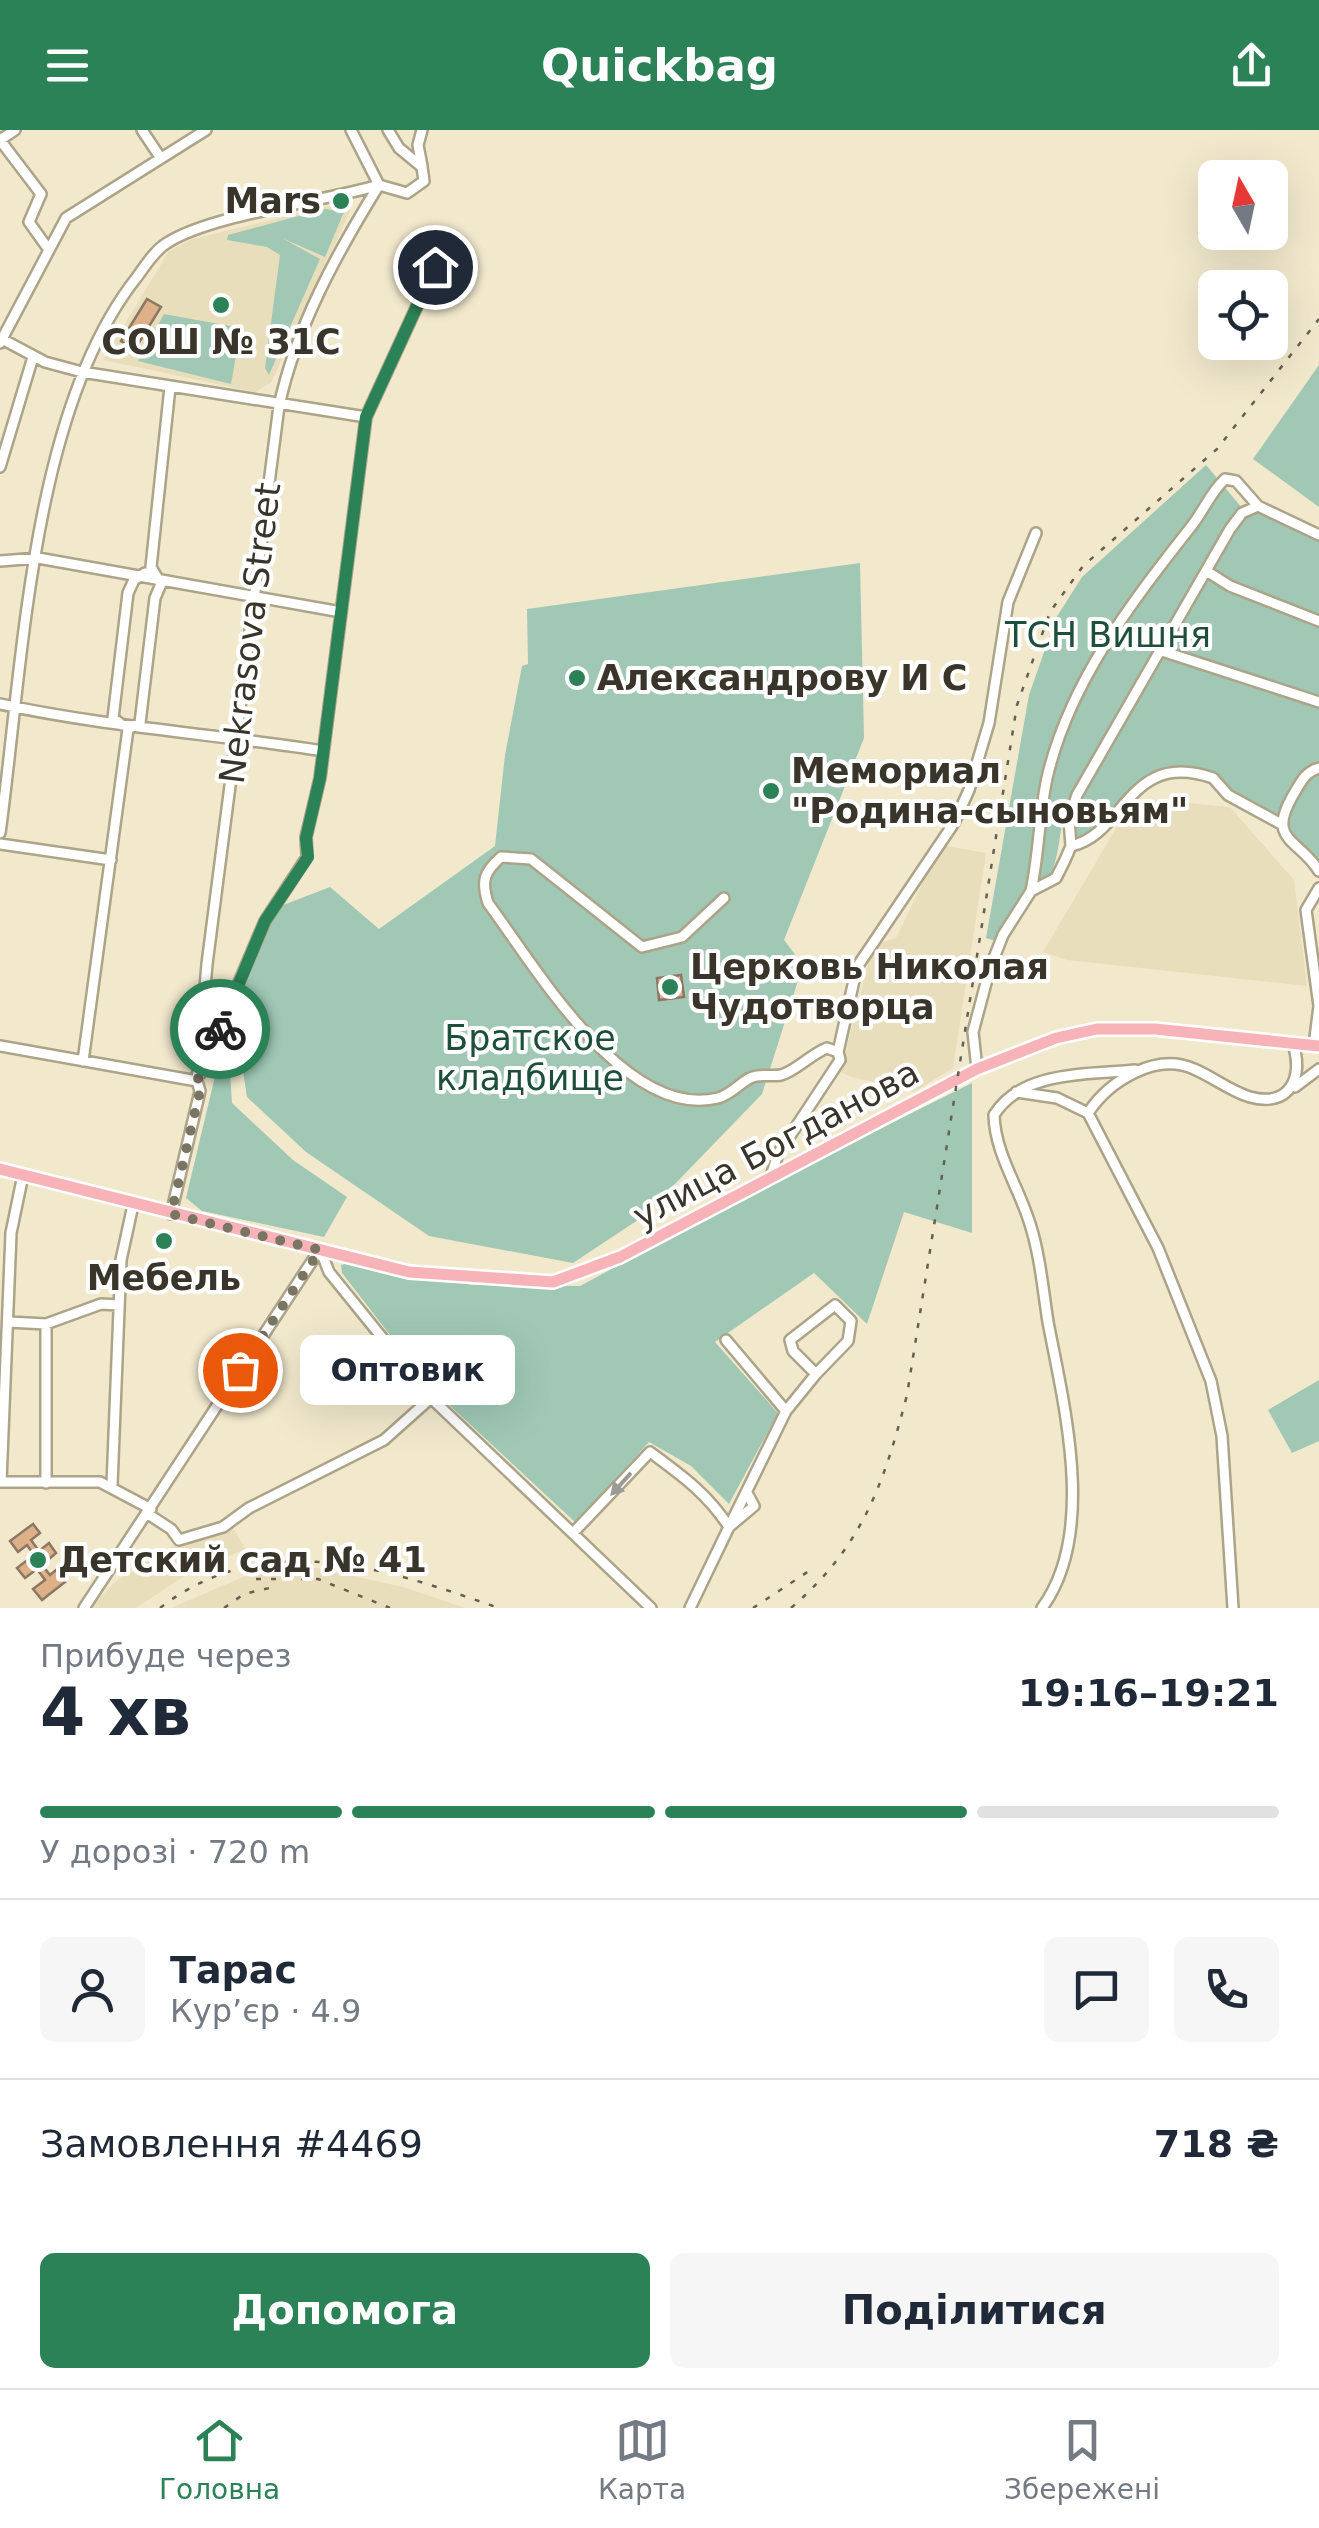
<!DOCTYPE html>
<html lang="uk">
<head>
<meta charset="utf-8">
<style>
  :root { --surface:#fff; --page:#f6f6f7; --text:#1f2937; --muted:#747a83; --line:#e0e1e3; --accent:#2b8256 }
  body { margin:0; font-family:"DejaVu Sans",sans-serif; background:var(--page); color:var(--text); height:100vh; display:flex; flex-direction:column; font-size:38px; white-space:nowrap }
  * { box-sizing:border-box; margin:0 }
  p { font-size:32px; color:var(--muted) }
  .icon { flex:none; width:55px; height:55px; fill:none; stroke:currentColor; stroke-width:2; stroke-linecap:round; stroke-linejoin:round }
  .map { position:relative; height:1478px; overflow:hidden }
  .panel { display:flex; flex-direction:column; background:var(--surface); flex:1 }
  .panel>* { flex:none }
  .needle { width:65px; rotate:351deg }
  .controls { position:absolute; left:1198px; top:30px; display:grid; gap:20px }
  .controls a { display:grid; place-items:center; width:90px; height:90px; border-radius:15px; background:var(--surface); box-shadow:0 10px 40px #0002; font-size:50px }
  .pin { position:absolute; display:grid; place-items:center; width:85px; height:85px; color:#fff; margin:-42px; border:5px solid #fff; border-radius:50%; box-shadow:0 2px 10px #0007 }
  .courier { position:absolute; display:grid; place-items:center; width:100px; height:100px; margin:-50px; border:8px solid #2b8256; border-radius:50%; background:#fff; color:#222; box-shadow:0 2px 12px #0007 }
  .bubble { position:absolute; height:70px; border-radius:15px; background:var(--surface); box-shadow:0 10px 40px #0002; font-size:32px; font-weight:700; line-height:70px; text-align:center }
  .headline em { font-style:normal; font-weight:700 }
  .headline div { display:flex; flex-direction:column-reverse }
  .headline { display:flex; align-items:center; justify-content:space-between; height:170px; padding:0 40px }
  h1 { font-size:65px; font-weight:700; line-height:75px }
  .bar { display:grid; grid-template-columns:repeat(4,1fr); gap:15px 10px; align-content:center; height:120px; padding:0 40px }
  .bar i { height:12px; border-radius:8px; background:var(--line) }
  .bar .selected { background:var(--accent) }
  .bar p { grid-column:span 4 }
  .line { display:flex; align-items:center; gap:25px; padding:0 40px; border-top:2px solid var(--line) }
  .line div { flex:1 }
  .round { display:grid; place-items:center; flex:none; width:105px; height:105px; border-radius:15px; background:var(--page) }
  .action { display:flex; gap:20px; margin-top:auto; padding:20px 40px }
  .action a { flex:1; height:115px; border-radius:15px; background:var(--accent); color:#fff; font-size:40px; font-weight:700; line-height:115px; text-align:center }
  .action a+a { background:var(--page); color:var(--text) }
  header { display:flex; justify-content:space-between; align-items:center; height:130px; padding:0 40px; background:var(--accent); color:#fff; font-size:45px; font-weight:700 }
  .menu { display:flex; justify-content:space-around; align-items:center; height:140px; border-top:2px solid var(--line); background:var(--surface); font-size:28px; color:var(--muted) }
  .menu a { display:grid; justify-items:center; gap:5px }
  .menu .selected { color:var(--accent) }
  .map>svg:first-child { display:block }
  .built { fill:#e8debb }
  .green { fill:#a0c8b5 }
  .building { fill:#deb088; stroke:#8c7765; stroke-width:2.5 }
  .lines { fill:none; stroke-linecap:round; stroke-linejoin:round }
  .minor-casing { stroke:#aca489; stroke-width:14 }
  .major-casing { stroke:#fff; stroke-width:16 }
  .minor { stroke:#fff; stroke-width:9 }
  .major { stroke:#f7b3b8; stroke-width:11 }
  .rail { stroke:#656051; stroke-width:2.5; stroke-dasharray:5 10; stroke-linecap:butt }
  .oneway { fill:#9c9a94 }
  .done { stroke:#7a7463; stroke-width:10; stroke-dasharray:0 18 }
  .route { stroke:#2b8256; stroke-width:12 }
  .poi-dot { fill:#2b8256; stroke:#fff; stroke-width:4 }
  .labels { text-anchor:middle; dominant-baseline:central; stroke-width:8; stroke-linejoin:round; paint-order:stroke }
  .poi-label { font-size:35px; font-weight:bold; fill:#39352a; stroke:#fff; text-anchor:start }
  .street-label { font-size:35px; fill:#39352a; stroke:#fff }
  .park-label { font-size:35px; fill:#1d4f3b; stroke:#fff }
</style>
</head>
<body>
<header><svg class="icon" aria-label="menu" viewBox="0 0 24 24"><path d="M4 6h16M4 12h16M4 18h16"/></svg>Quickbag<svg class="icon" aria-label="share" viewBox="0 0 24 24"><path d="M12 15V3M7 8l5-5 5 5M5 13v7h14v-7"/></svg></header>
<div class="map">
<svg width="1319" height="1478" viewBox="0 0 1319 1478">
  <rect width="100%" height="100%" fill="#f2e9cd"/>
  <path class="built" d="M328 76 351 79 271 253 255 262 103 230 169 121 193 109Z
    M1147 669 1230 677 1294 750 1307 856 1067 830 1043 822 1131 673Z
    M941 715 986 723 953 938 914 962 852 947 841 942 843 932 870 826 877 814 896 808Z
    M231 1395 246 1419 194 1440 136 1478H90L115 1452 188 1406Z
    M317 1438 403 1457 465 1478H171L262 1439Z"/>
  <path class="green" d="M325 79 344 82 325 127 282 108 320 129 269 245 265 238 280 125 267 117 227 110 228 105Z
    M164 184 241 198 231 254 138 231Z
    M1319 235V377L1253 329Z
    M1206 335 1243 379 1069 668C1058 695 1062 721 1049 749L1024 759 1018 780 998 812 986 808 1029 565 1056 488 1082 447Z
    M1257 380 1319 408V734L1216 647 1169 643 1137 653 1090 709 1074 713 1070 702 1083 657 1226 410 1244 385Z
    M860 433 864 608 784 810 803 835 762 964 644 1086 573 1133 429 1106 306 1022 247 967 234 882 278 777 330 757 379 799 495 716 505 625 522 536 528 534 527 479Z
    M227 896 232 973 293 1030 347 1067 324 1107 202 1081 186 1068Z
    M972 953V1103L904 1082 867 1194 814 1143 715 1212 778 1283 729 1374 691 1336 649 1312 576 1393 431 1258 342 1143 341 1135 349 1133 473 1155 580 1156 777 1050Z
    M1319 1250V1311L1292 1323 1268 1280Z"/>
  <path class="building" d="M147 169 161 177 135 219 121 211Z
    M681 845 684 867 659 870 657 848Z
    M33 1394 40 1403 31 1410 39 1421 49 1413 56 1423 42 1435 50 1445 56 1440 65 1452 42 1470 33 1459 45 1450 37 1439 25 1448 17 1438 34 1425 27 1415 18 1422 10 1411Z"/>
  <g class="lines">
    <g class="minor-casing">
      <path id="minor" d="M15 0 0 10 41 64 29 92 49 120
        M142 0 160 27
        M351 0 379 55
        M422 36 418 15 422 0
        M379 55 407 63 424 51 422 37 399 18 388 0
        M0 208 45 232 82 242 366 287
        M0 213 66 88 206 0
        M0 337 33 227
        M0 431 38 428 341 482
        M1208 442 1230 456 1319 491
        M1162 521 1319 572
        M0 574C107 597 215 604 323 621
        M122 595 113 588 128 463 134 450 145 443
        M1319 638C1304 642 1300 654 1292 667 1267 711 1299 709 1319 741
        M0 703C23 535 31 280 137 147 145 136 155 120 167 113 212 84 323 72 379 55
        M0 714 111 730
        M1071 716C1126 704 1128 619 1213 648L1228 665 1283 695
        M1031 761C1039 724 1039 685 1047 648 1069 553 1131 473 1190 398 1204 381 1209 364 1225 349L1236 351 1258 376
        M724 768 682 807 642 817 531 729 501 727C484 742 481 751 488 773 535 836 625 991 718 968 730 965 739 954 750 948 760 943 770 947 781 945 796 941 811 924 827 918L838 922 840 930 778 1024 771 1046
        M0 916 197 951
        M1314 916 1319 876 1306 780 1319 758
        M838 922 857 837 954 693 969 660 989 593 1008 472 1036 403
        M83 931 128 599 140 593 155 468 161 454 151 437 170 257
        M977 939 973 902 990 838 1003 805 1031 761 1056 748 1065 730 1071 716 1069 689 1077 665 1230 399 1242 383 1258 376 1319 405
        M200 944 265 791 307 727 306 707 320 648 366 287 435 137
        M1295 957 1319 939
        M1016 962 1057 968 1088 983
        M171 1084 200 961 197 951 207 834 279 276C296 197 337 123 379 55
        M320 1119 329 1142 431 1268 651 1478
        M9 1192 46 1194V1353
        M46 1194 101 1174 119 1175
        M726 1210 786 1281
        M0 1352H100L151 1379
        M1 1352 11 1103 23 1045
        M112 1355 121 1130 133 1075
        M148 1384 171 1399 179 1410 223 1397 249 1378 384 1310 431 1268
        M729 1397 786 1281 816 1244 793 1221 790 1210 835 1175 851 1191 848 1211 816 1244
        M729 1397 754 1376 747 1363
        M573 1403 650 1322C681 1345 707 1363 729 1397L690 1478
        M84 1478 320 1119
        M1042 1478C1097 1403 1064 1276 1048 1192 1043 1160 1040 1125 1030 1094 1019 1057 995 1024 994 985 1022 940 1088 945 1135 940
        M1233 1478 1222 1306 1211 1251 1158 1118 1088 983C1109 951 1156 922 1194 939 1213 947 1230 961 1250 967 1290 978 1304 947 1293 914"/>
    </g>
    <g class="major-casing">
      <path id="major" d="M0 1039 409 1142 553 1152 620 1127 977 939 1056 908 1097 899H1155L1319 916"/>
    </g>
    <use href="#minor" class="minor"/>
    <use href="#major" class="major"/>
    <path class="rail" d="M256 1449H318L390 1478
      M160 1478C266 1396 387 1439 499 1478
      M224 1478 244 1464 278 1456
      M753 1478 815 1437
      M791 1478C863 1416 884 1353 907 1265L1017 575 1050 482 1083 436 1217 319 1319 189"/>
  </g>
  <defs><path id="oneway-solid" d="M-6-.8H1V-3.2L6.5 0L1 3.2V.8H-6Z" transform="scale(2.5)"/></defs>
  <use class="oneway" href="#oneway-solid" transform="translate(621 1354) rotate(132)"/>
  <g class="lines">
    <path class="done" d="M220 899 197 951 200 961 171 1084 320 1120 240 1240"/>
    <path class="route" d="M220 899 265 791 308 727 306 708 320 648 366 287 435 137"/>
  </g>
  <g class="poi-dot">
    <circle cx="341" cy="71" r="10"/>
    <circle cx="221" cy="175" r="10"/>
    <circle cx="577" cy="548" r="10"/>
    <circle cx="771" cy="661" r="10"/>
    <circle cx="670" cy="857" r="10"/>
    <circle cx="164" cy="1111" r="10"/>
    <circle cx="38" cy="1430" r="10"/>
  </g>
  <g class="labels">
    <g class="poi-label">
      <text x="321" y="71" text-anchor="end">Mars</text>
      <text x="221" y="212" text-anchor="middle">СОШ № 31С</text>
      <text x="597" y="548">Александрову И С</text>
      <text x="791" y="641">Мемориал<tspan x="791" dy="40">"Родина-сыновьям"</tspan></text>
      <text x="690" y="837">Церковь Николая<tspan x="690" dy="40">Чудотворца</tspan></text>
      <text x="164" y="1148" text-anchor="middle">Мебель</text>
      <text x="58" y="1430">Детский сад № 41</text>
    </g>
    <g class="street-label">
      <text transform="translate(250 503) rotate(-83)">Nekrasova Street</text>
      <text transform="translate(776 1014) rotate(-28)">улица Богданова</text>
    </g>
    <g class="park-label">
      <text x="1108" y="505">ТСН Вишня</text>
      <text x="530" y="908">Братское<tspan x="530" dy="40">кладбище</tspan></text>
    </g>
  </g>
</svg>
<div class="controls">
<a><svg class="needle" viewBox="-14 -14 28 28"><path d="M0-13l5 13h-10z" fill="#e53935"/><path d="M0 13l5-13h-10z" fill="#747a83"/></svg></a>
<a><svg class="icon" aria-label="locate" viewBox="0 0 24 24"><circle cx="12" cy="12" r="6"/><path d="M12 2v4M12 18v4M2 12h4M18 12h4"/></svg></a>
</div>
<div class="pin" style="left:240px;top:1240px;background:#ea580c"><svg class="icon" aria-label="bag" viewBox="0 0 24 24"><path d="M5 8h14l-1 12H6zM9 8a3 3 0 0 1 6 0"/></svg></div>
<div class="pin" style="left:435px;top:137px;background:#1f2937"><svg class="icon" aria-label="home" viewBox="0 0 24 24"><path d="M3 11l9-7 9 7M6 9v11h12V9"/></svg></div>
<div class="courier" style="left:220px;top:899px"><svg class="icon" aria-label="bike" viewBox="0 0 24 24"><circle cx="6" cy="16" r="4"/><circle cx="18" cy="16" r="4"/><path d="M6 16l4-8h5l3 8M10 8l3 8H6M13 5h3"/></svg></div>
<div class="bubble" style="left:300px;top:1205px;width:215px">Оптовик</div>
</div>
<section class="panel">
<div class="headline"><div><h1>4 хв</h1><p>Прибуде через</p></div><em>19:16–19:21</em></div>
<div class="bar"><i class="selected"></i><i class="selected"></i><i class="selected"></i><i></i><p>У дорозі · 720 m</p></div>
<div class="line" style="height:180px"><a class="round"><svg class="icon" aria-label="person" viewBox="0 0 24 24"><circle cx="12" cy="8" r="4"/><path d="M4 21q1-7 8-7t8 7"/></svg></a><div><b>Тарас</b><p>Кур’єр · 4.9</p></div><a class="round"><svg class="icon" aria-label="chat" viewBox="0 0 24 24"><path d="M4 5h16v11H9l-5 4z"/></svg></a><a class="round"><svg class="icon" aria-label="phone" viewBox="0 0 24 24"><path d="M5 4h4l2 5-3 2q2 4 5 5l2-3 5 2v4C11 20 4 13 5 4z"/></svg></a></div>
<div class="line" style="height:130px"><div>Замовлення #4469</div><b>718 ₴</b></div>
<div class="action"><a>Допомога</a><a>Поділитися</a></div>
</section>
<nav class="menu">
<a class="selected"><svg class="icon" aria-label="home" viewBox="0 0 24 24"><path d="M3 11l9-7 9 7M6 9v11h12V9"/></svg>Головна</a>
<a><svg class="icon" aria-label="map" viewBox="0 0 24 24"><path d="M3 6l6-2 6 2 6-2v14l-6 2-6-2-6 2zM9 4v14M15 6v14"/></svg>Карта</a>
<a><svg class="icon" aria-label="saved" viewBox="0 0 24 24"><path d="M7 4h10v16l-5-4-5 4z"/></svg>Збережені</a>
</nav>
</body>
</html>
